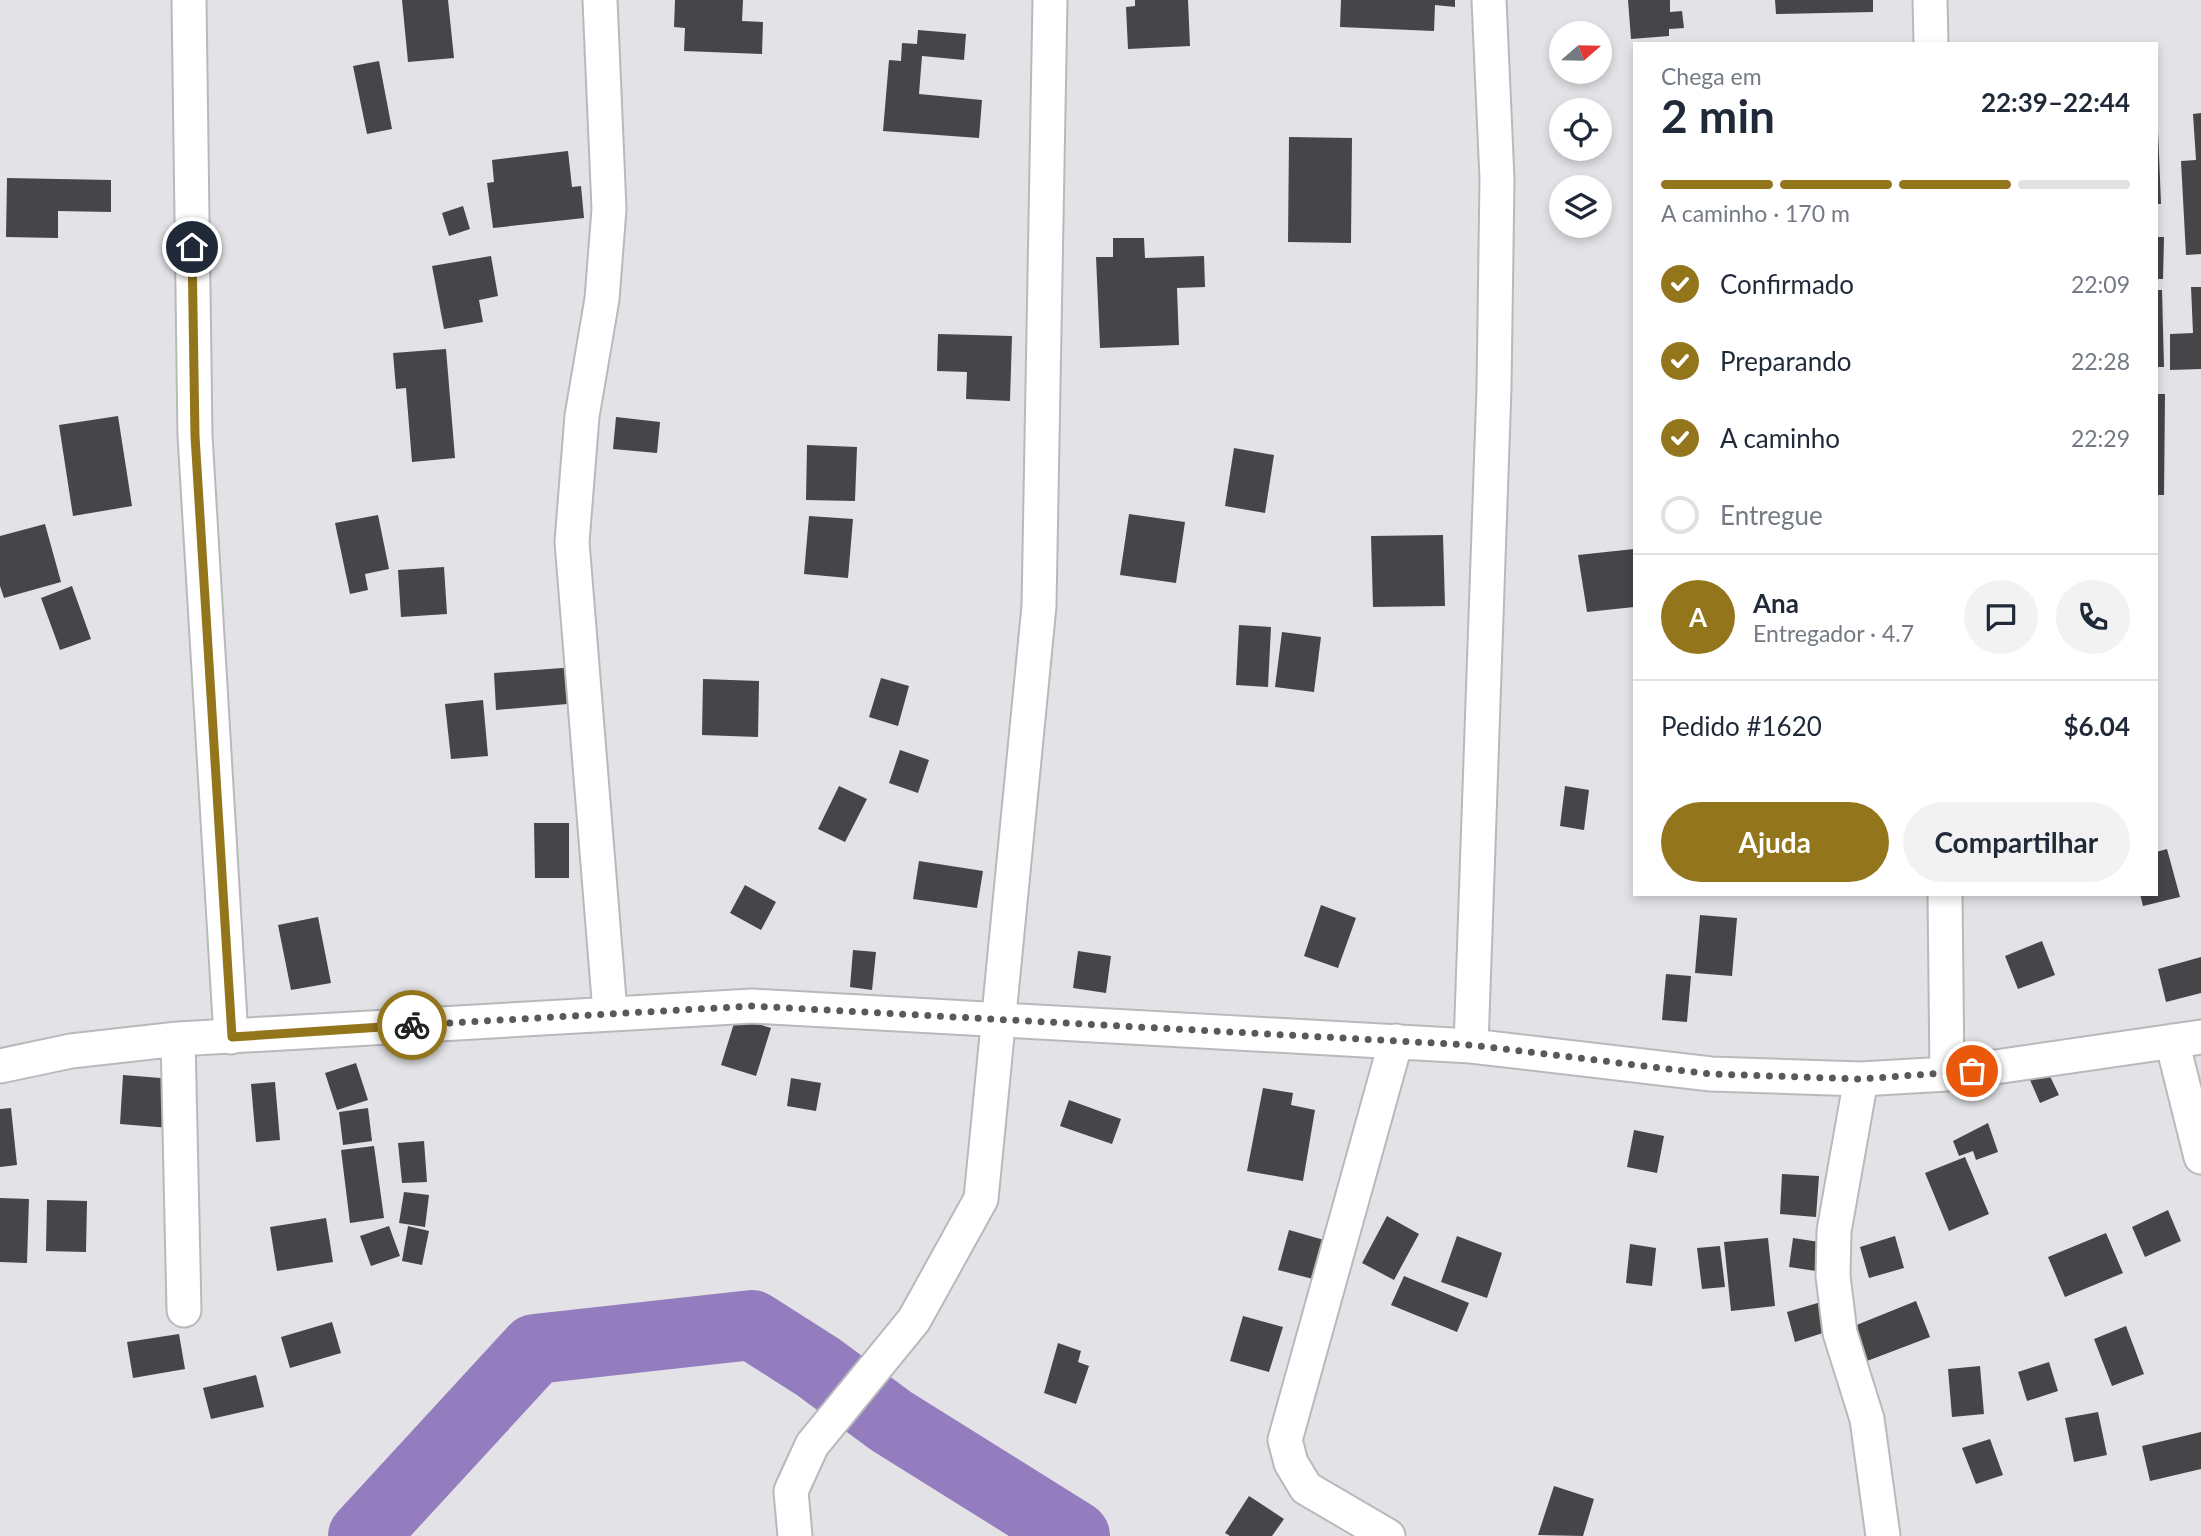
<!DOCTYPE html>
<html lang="pt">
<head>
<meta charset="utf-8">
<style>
  :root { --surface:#fff; --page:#f2f2f3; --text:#1f2937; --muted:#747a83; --line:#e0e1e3; --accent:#93751c }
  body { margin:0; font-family:Lato,sans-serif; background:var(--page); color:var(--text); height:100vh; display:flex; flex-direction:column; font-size:26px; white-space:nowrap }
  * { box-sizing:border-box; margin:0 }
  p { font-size:23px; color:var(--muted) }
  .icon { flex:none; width:38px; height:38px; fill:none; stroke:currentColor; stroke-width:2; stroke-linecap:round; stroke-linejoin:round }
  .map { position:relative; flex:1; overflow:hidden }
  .sheet { position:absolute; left:1633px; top:42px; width:525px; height:854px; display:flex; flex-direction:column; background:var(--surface); border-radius:0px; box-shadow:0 4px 10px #0003 }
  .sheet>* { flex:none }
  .needle { width:46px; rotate:70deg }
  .controls { position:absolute; left:1549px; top:21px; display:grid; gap:14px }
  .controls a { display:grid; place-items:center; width:63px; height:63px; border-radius:50%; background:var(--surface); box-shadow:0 4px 10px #0003; font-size:35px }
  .pin { position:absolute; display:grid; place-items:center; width:60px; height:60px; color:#fff; margin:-30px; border:4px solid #fff; border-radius:50%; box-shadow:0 2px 7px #0007 }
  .courier { position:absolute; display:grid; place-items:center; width:70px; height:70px; margin:-35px; border:5px solid #93751c; border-radius:50%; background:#fff; color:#222; box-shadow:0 2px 9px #0007 }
  .headline em { font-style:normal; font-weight:700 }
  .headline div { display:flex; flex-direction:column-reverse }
  .headline { display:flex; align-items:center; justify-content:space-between; height:119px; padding:0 28px }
  h1 { font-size:46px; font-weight:700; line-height:52px }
  .bar { display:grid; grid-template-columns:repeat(4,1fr); gap:10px 7px; align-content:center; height:84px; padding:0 28px }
  .bar i { height:9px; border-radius:5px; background:var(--line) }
  .bar .current { background:var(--accent) }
  .bar p { grid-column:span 4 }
  .line { display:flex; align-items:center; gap:18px; padding:0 28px; border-top:2px solid var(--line) }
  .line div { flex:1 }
  .round { display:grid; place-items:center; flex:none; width:74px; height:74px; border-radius:37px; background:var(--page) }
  ol { padding:0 28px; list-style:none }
  li { display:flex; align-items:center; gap:21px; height:77px }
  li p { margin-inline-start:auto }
  li .icon { padding:7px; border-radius:50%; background:var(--accent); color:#fff; stroke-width:4 }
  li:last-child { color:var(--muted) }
  li i { width:38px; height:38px; border:4px solid var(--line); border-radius:50% }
  .button { display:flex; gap:14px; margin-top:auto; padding:14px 28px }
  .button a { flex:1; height:80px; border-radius:42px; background:var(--accent); color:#fff; font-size:28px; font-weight:700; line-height:80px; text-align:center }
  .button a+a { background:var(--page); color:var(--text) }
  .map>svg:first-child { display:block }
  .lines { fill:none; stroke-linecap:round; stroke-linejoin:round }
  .river { stroke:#937dbe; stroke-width:70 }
  .building { fill:#464548 }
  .street-casing { stroke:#b9b8bb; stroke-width:37 }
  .street { stroke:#fff; stroke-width:33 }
  .done { stroke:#59595b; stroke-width:7; stroke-dasharray:0 12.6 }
  .route { stroke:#93751c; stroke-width:9 }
</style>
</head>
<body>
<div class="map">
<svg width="2201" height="1536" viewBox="0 0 2201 1536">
  <rect width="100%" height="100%" fill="#e3e2e6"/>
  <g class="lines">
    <path class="river" d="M363 1536 535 1349 752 1325 818 1367 891 1421 1075 1536"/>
  </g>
  <path class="building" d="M402 0H448L454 58 408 62Z
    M675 0H743L742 21 763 22 762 54 684 51 685 28 674 27Z
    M1135 0H1188L1190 46 1128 49 1126 7 1135 6Z
    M1341 0H1455V7L1435 5 1434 31 1340 27Z
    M1628 0H1670V12L1682 11 1684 28 1669 29V36L1631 39Z
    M1775 0H1873V12L1776 14Z
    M918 30 966 34 964 60 922 56 919 94 982 100 979 138 883 131 889 60 901 61 902 43 917 44Z
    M379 61 392 129 367 134 353 66Z
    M2201 113V254L2186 255 2181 161 2196 160 2193 114Z
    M2156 130H2158L2161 204H2156Z
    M1289 137 1352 138 1351 243 1288 242Z
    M568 151 572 187 581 186 584 218 493 228 487 183 494 182 492 160Z
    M7 178 111 180V212L58 211V238L6 237Z
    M463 206 470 229 449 236 442 213Z
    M2156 237H2164L2163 279H2156Z
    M1113 238H1144L1145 258 1204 256 1205 287 1177 288 1179 345 1100 348 1096 257H1113Z
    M491 256 498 296 479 300 483 322 444 329 432 266Z
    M2191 287H2201V369L2170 370V334L2193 333Z
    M2156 290H2162L2164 367H2156Z
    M938 334 1012 336 1010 401 966 399 967 372 937 371Z
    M446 349 455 458 412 462 406 388 396 389 393 353Z
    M2156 394H2165L2164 495H2156Z
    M118 416 132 506 73 516 59 425Z
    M616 417 660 422 657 453 613 449Z
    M807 445 857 447 855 501 806 500Z
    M1234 448 1274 455 1265 513 1225 506Z
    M1129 514 1185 522 1176 583 1120 575Z
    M378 515 389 569 365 574 368 590 350 594 335 523Z
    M809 516 853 519 848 578 804 574Z
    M45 524 61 582 4 598 0 586V536Z
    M1443 535 1445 606 1373 607 1371 536Z
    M1634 549V607L1587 612 1578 555Z
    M444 567 447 614 401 617 398 570Z
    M72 586 91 639 60 650 41 598Z
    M1239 625 1271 627 1268 687 1236 685Z
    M1282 632 1321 637 1314 692 1275 687Z
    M576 667 579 703 496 710 494 673Z
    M881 678 909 686 898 726 869 717Z
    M703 679 759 681 758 737 702 735Z
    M483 700 488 756 451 759 445 704Z
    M900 750 929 760 918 793 889 783Z
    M839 786 867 799 845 842 818 829Z
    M1565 786 1589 790 1584 830 1560 826Z
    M534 823H569V878H535Z
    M2167 849 2180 897 2143 906 2140 894H2156V852Z
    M919 861 983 871 977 908 913 899Z
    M745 885 776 902 761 930 730 913Z
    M1321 905 1356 918 1338 968 1304 956Z
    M1700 915 1737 918 1732 976 1695 973Z
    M318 917 331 983 291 990 278 925Z
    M2042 941 2055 975 2018 989 2005 956Z
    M853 950 876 952 872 990 850 987Z
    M1078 951 1111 956 1106 993 1073 988Z
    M2201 957V993L2166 1002 2158 969Z
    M1666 974 1691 976 1687 1022 1662 1020Z
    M736 1017 771 1028 756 1076 721 1065Z
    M356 1063 368 1100 337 1110 325 1073Z
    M2048 1072 2059 1095 2040 1103 2030 1080Z
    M123 1075 173 1079 170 1128 120 1124Z
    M791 1078 821 1083 816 1111 787 1106Z
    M275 1082 280 1140 256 1142 251 1084Z
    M1263 1088 1293 1093 1291 1105 1315 1110 1303 1181 1247 1171Z
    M1069 1100 1121 1119 1112 1144 1060 1126Z
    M11 1108 17 1165 0 1167V1109Z
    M368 1108 372 1141 343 1145 339 1112Z
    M1988 1123 1998 1152 1976 1160 1973 1151 1959 1156 1953 1141Z
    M1634 1130 1664 1136 1657 1173 1627 1167Z
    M424 1141 427 1182 402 1183 398 1143Z
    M374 1146 384 1218 350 1223 341 1150Z
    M1965 1157 1989 1214 1949 1231 1925 1173Z
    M1782 1174 1819 1176 1816 1217 1780 1214Z
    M404 1192 429 1195 425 1227 399 1223Z
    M0 1198 29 1199 27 1263 0 1262Z
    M47 1200 87 1201 86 1252 46 1251Z
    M2168 1210 2181 1241 2145 1257 2132 1227Z
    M1387 1216 1419 1234 1394 1280 1362 1263Z
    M326 1218 333 1262 277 1271 270 1227Z
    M389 1226 400 1256 371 1266 360 1236Z
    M408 1226 429 1231 422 1265 402 1261Z
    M1289 1230 1331 1242 1321 1281 1278 1270Z
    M2106 1233 2123 1273 2065 1297 2048 1257Z
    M1457 1236 1502 1253 1487 1298 1441 1282Z
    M1895 1236 1904 1268 1869 1278 1860 1247Z
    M1768 1238 1775 1306 1731 1311 1724 1242Z
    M1793 1238 1826 1243 1823 1272 1789 1267Z
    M1630 1244 1656 1248 1652 1286 1626 1283Z
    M1720 1246 1725 1287 1702 1289 1697 1248Z
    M1404 1276 1469 1303 1457 1332 1391 1305Z
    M1916 1301 1930 1337 1867 1361 1854 1326Z
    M1821 1302 1829 1331 1795 1342 1787 1312Z
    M1243 1316 1283 1327 1269 1372 1230 1361Z
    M332 1322 341 1353 290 1368 281 1337Z
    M2126 1326 2144 1374 2112 1386 2094 1339Z
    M179 1334 185 1369 133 1378 127 1342Z
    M1058 1343 1081 1351 1078 1362 1089 1366 1076 1404 1044 1393Z
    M2049 1362 2058 1391 2027 1401 2018 1372Z
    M1980 1366 1984 1414 1952 1417 1948 1369Z
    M256 1375 264 1407 211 1419 203 1388Z
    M2098 1412 2107 1455 2074 1462 2065 1418Z
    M2201 1432V1469L2150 1481 2142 1446Z
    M1990 1439 2003 1475 1976 1484 1962 1448Z
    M1554 1486 1594 1499 1583 1536 1538 1535Z
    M1249 1496 1284 1519 1272 1536H1230L1225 1533Z"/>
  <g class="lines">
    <g class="street-casing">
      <path id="street" d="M189 0 195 436 231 1037
        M600 0 609 209 602 299 582 416 572 542 610 1012
        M1930 0 1931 44
        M1945 894 1947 1074
        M178 1039 184 1310
        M2172 1041 2201 1157
        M1471 1046 1494 388 1497 179 1489 0
        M0 1066 71 1051 178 1039 752 1006 1471 1046 1711 1074 1861 1079 1947 1074 2201 1037
        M1861 1079 1834 1231 1833 1276 1840 1333 1867 1419 1883 1536
        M795 1536 791 1491 812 1445 914 1320 981 1199 1039 606 1050 0
        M1388 1536 1306 1488 1291 1463 1285 1440 1396 1041"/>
    </g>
    <use href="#street" class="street"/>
  </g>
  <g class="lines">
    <path class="done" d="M412 1025 752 1006 1471 1045 1711 1074 1861 1079 1972 1071"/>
    <path class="route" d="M192 247 195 436 232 1037 412 1025"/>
  </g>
</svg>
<div class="controls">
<a><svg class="needle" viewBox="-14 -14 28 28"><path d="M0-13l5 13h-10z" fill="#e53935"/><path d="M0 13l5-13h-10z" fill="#747a83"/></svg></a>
<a><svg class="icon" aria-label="locate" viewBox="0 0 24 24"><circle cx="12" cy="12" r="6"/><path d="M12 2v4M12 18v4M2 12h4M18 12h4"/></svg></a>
<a><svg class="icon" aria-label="layers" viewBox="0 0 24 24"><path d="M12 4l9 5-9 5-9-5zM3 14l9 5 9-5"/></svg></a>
</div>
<div class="pin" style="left:1972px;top:1071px;background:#ea580c"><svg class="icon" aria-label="bag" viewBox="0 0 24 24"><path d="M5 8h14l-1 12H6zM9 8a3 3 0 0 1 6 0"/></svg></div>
<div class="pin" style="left:192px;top:247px;background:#1f2937"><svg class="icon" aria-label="home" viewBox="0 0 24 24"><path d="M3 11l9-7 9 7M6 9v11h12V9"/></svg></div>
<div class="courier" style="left:412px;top:1025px"><svg class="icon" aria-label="bike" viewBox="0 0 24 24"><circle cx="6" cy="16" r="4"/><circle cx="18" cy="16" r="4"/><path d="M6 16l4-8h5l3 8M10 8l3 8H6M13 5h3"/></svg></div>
<section class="sheet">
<div class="headline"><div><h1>2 min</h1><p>Chega em</p></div><em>22:39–22:44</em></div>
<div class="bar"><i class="current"></i><i class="current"></i><i class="current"></i><i></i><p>A caminho · 170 m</p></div>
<ol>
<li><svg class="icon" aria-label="check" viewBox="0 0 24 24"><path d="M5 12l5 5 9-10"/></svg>Confirmado<p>22:09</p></li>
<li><svg class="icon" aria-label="check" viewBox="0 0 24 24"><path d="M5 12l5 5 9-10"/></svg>Preparando<p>22:28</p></li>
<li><svg class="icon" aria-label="check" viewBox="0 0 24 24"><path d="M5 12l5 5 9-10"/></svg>A caminho<p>22:29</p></li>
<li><i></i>Entregue</li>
</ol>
<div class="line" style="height:126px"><b class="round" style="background:var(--accent);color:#fff">A</b><div><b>Ana</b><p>Entregador · 4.7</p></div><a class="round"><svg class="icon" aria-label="chat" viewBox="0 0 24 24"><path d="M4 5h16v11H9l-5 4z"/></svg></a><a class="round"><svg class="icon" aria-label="phone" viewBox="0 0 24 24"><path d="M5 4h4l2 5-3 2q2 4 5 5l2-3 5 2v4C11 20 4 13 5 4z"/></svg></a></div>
<div class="line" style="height:91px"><div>Pedido #1620</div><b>$6.04</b></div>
<div class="button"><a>Ajuda</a><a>Compartilhar</a></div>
</section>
</div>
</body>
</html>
